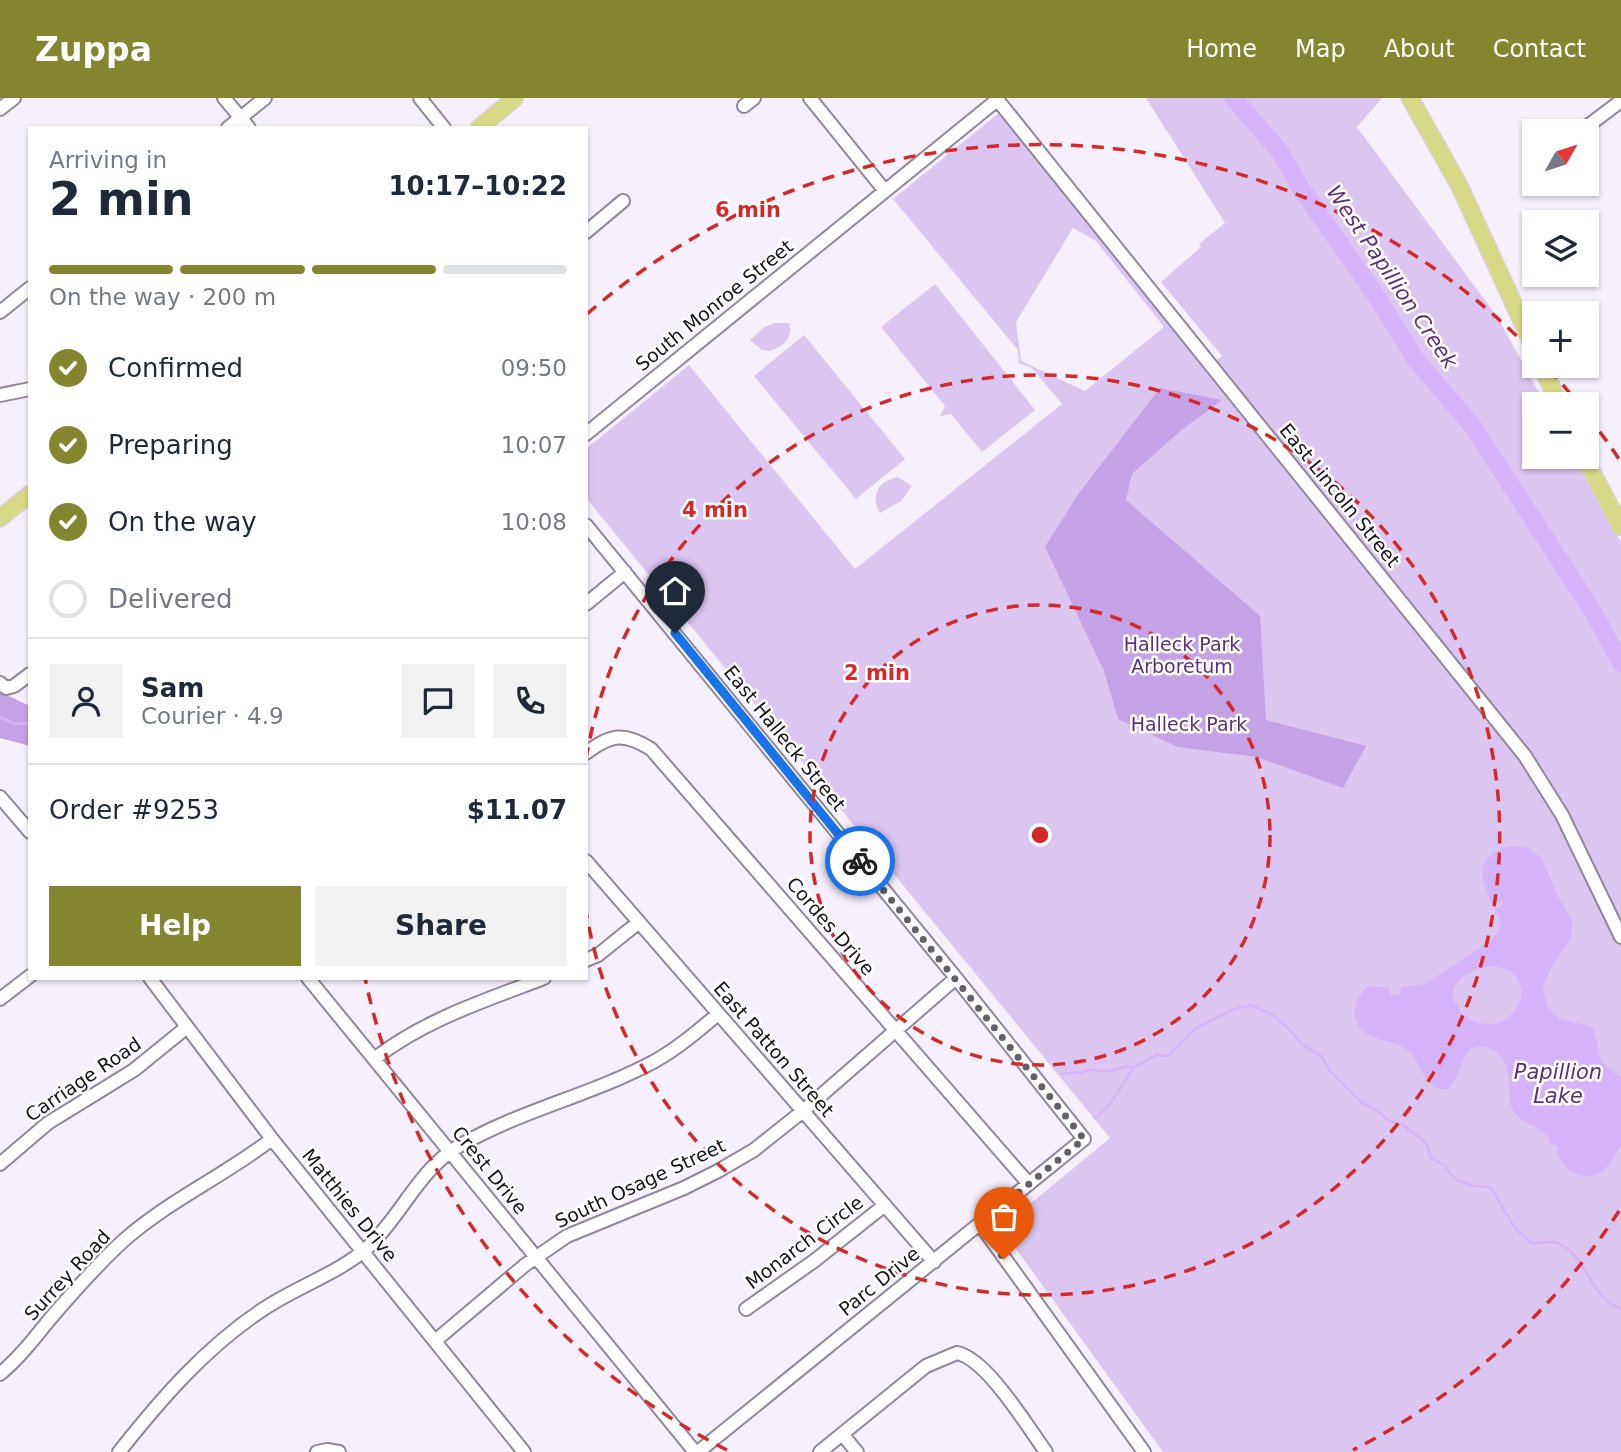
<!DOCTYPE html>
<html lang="en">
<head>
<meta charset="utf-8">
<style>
  :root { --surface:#fff; --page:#f2f2f3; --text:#1f2937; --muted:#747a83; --line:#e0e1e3; --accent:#84852f }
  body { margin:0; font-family:"DejaVu Sans",sans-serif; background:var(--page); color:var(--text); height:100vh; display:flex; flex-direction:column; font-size:26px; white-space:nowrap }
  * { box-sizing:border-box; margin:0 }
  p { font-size:23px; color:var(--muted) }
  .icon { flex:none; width:38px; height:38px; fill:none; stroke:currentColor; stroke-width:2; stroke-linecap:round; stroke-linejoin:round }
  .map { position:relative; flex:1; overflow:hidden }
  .drawer { position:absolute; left:28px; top:28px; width:560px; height:854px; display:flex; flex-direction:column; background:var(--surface); border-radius:0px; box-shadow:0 2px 5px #0004 }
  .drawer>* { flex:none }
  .needle { width:46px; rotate:51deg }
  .tools { position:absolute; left:1522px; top:21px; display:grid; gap:14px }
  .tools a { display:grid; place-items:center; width:77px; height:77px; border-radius:0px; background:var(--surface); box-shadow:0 2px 5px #0004; font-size:35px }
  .pin { position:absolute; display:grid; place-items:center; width:60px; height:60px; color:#fff; margin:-72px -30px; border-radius:50% 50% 50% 0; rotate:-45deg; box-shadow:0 0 7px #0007 }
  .pin .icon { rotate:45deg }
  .courier { position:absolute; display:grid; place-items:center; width:70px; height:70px; margin:-35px; border:5px solid #1a73e8; border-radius:50%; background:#fff; color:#222; box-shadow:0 2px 9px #0007 }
  .head em { font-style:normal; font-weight:600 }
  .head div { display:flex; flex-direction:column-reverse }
  .head { display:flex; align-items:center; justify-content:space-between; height:119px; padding:0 21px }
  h1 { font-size:46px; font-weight:600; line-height:52px }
  .bar { display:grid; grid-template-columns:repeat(4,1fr); gap:10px 7px; align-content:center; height:84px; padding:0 21px }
  .bar i { height:9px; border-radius:5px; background:var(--line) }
  .bar .current { background:var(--accent) }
  .bar p { grid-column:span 4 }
  .line { display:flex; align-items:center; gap:18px; padding:0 21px; border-top:2px solid var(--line) }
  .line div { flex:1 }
  .round { display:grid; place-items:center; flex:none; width:74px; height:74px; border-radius:0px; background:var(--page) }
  ol { padding:0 21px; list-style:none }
  li { display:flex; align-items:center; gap:21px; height:77px }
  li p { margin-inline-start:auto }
  li .icon { padding:7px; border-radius:50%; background:var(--accent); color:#fff; stroke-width:4 }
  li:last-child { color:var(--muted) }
  li i { width:38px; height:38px; border:4px solid var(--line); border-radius:50% }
  .primary-button { display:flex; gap:14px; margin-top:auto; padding:14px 21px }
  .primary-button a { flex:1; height:80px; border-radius:0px; background:var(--accent); color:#fff; font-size:28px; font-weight:600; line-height:80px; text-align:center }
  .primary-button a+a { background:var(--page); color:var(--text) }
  header { display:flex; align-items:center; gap:42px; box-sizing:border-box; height:98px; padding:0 35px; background:var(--accent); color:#fff }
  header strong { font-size:33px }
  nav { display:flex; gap:38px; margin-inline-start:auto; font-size:24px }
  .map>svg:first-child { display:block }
  .green { fill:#dbc6f1; fill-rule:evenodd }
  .forest { fill:#c4a2e6 }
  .water { fill:#d5b3f8; fill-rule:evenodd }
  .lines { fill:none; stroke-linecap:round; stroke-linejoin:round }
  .stream { stroke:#d5b3f8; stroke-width:2.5 }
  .river { stroke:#d5b3f8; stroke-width:18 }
  .minor-casing { stroke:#91879b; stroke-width:16 }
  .major-casing { stroke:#d5d5d6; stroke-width:19 }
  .minor { stroke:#fff; stroke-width:12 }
  .major { stroke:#d8d986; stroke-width:16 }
  .done { stroke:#646069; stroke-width:7; stroke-dasharray:0 12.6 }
  .route { stroke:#1a73e8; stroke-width:9 }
  .ring { fill:none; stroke:#d62828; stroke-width:3.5; stroke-dasharray:12 9 }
  .labels { text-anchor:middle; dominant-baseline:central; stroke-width:5; stroke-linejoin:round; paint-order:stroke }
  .street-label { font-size:19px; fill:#16131a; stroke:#fff }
  .park-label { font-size:19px; fill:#5c307f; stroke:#fff }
  .water-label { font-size:21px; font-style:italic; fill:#5b2f7e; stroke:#fff }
  .centre { fill:#d62828; stroke:#fff; stroke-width:3.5 }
  .ring-label { font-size:21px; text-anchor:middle; font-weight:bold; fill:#d62828; stroke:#fff; stroke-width:5; stroke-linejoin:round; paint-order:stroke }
</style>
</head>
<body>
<header>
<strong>Zuppa</strong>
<nav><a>Home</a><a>Map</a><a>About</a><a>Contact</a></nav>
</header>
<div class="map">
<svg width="1621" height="1354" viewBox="0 0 1621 1354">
  <rect width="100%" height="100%" fill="#f6f0fd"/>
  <path class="green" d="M1146 0H1382L1357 29 1498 220 1545 306H1535V359H1574L1621 444V1354H1163L1001 1130 1110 1040 586 400V351L689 267 855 471 1062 306 1032 270 1019 265 1018 252 893 101 1010 6 1216 263 1222 258 1161 184 1201 149 1199 146 1225 125ZM1073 130 1096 143 1164 229 1085 293 1021 263 1016 224Z
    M935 186 1035 312 982 354 951 316 940 318 945 308 881 229Z
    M774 225H789C794 240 783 249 770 253L762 252 750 242 763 230Z
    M804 237 905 361 856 401 754 278Z
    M898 379 912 388 901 403 880 415C870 397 878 383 898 379Z"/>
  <path class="forest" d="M1160 290 1222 302 1179 334 1132 376 1126 402 1260 518 1266 622 1366 648 1343 690 1257 659 1178 649 1118 621 1104 573 1045 449 1079 395Z
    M0 594 30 608V648L0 640Z"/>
  <path class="water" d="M1514 748 1529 750 1542 761 1557 797 1572 822 1571 840 1551 870 1543 887 1547 908 1558 920 1592 929C1605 957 1588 958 1621 979V1048C1615 1055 1612 1065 1605 1071 1587 1089 1556 1070 1557 1048L1550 1046C1549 1030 1528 1028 1517 1018 1500 1001 1521 970 1493 952 1486 948 1480 948 1472 950 1459 961 1461 979 1448 991 1425 995 1422 964 1407 952 1397 943 1383 944 1371 938 1349 927 1351 902 1368 888L1390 890 1389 896 1399 897 1402 889 1425 886 1492 842 1500 831 1499 818 1495 811 1503 807 1501 802 1492 805C1477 778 1478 752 1514 748ZM1486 868C1550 868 1517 948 1468 920 1462 917 1458 911 1455 904 1447 883 1470 873 1486 868Z"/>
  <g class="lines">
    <path class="stream" d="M0 619 15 626 30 625
      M1061 976 1082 974 1089 972 1110 973 1127 968 1133 970 1156 957 1168 958 1195 931 1231 912 1251 907 1273 917 1288 930 1303 947 1321 958 1331 974 1362 1005 1377 1012 1389 1023 1403 1027 1426 1045 1431 1060 1445 1068 1455 1081 1474 1088 1488 1089 1493 1092 1514 1129 1531 1145C1540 1146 1550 1142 1558 1145 1588 1158 1590 1201 1621 1211
      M1095 1020C1113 1007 1121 987 1133 970"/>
    <path class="river" d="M1233 0 1278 51 1302 92 1375 196 1416 262 1471 326 1592 512 1621 565"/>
    <g class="minor-casing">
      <path id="minor" d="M224 0 249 30
        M420 0 444 30
        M810 0 885 93
        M996 0 1525 658 1562 717 1621 839
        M744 8 754 0
        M0 11 14 0
        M228 30 265 0
        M1581 33 1621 3
        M586 134 623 103
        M0 214 30 190
        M0 297 30 291
        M586 336 997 2
        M586 427 956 880 1084 1041 698 1354
        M586 506 625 474
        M0 585 6 590 14 588 30 576
        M586 655C611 636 624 634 651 651L1029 1086
        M0 699 30 734
        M586 763 934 1164
        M586 862 598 857 639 824
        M150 880 272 1041 524 1354
        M308 880 695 1354
        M0 901 30 878
        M374 961C426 921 484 903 544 880
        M0 1066 48 1025 134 972 187 929
        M980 1126 1144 1354
        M746 1211 814 1163 885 1107
        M435 1243 525 1167 567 1138 684 1090 718 1073 754 1052 803 1013 956 880
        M957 1255C987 1261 1027 1328 1046 1354
        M0 1276C19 1260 34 1241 50 1221 73 1194 96 1168 123 1143 168 1103 224 1078 272 1041
        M842 1336 857 1354
        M119 1354C161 1301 205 1250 262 1212 294 1190 339 1175 367 1150 401 1119 419 1071 459 1048 521 1012 592 997 655 963 678 950 698 933 718 916
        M317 1354 327 1352 339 1354
        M820 1354 926 1268 957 1255"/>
    </g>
    <g class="major-casing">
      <path id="major" d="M1410 0 1459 87 1535 252
        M479 30 515 0
        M1542 268 1559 306
        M1584 359 1621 429
        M0 420 30 396"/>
    </g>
    <use href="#minor" class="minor"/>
    <use href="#major" class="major"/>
  </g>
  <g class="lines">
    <path class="done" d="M860 763 1084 1041 980 1126 1004 1161"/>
    <path class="route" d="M675 535 860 763"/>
  </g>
  <g class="ring">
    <circle cx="1040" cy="737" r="230"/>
    <path d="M586 661A460 460 0 1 1 586 813"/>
    <path d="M1619 1113A690 690 0 0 1 1353 1352M727 1352A690 690 0 0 1 365 880M587 216A690 690 0 0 1 1532 253M1549 271A690 690 0 0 1 1576 303M1587 317A690 690 0 0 1 1619 361"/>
  </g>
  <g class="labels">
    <g class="street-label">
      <text transform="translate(714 207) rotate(-39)">South Monroe Street</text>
      <text transform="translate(1340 397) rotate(51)">East Lincoln Street</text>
      <text transform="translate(785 640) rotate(51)">East Halleck Street</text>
      <text transform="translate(831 828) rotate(49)">Cordes Drive</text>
      <text transform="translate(774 951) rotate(49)">East Patton Street</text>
      <text transform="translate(83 981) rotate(-34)">Carriage Road</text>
      <text transform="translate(490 1072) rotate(51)">Crest Drive</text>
      <text transform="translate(640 1085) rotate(-25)">South Osage Street</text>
      <text transform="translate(350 1107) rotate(51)">Matthies Drive</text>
      <text transform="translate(804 1144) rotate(-37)">Monarch Circle</text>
      <text transform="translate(67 1177) rotate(-47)">Surrey Road</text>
      <text transform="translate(879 1183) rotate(-39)">Parc Drive</text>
    </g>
    <g class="park-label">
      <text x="1182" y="546">Halleck Park<tspan x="1182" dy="22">Arboretum</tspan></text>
      <text x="1189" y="626">Halleck Park</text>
    </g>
    <g class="water-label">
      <text transform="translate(1392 179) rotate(56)">West Papillion Creek</text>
      <text x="1558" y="974">Papillion<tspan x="1558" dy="24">Lake</tspan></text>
    </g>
  </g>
  <circle cx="1040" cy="737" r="10" class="centre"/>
  <g class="ring-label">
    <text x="748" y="119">6 min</text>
    <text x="715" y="419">4 min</text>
    <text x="877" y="582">2 min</text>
  </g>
</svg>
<div class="tools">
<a><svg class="needle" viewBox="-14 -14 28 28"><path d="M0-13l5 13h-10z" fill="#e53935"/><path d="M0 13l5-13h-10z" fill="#747a83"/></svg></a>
<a><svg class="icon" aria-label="layers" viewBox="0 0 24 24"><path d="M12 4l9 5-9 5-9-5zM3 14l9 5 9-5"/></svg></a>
<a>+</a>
<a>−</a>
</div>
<div class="pin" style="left:1004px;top:1161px;background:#ea580c"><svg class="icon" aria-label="bag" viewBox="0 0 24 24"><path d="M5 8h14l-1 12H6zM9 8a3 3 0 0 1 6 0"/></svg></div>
<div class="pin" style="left:675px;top:535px;background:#1f2937"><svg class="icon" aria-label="home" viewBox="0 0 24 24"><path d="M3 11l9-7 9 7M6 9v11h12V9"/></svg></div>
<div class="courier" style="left:860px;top:763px"><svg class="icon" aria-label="bike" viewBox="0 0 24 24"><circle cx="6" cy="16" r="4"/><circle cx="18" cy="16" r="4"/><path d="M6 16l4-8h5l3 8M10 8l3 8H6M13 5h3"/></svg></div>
<section class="drawer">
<div class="head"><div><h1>2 min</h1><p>Arriving in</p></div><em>10:17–10:22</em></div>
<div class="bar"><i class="current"></i><i class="current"></i><i class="current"></i><i></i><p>On the way · 200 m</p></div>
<ol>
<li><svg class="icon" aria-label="check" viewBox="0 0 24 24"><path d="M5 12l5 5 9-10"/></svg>Confirmed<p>09:50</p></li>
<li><svg class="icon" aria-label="check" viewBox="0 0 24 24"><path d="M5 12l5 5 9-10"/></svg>Preparing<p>10:07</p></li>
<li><svg class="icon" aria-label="check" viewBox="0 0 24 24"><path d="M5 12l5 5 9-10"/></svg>On the way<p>10:08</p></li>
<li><i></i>Delivered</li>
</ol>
<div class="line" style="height:126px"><a class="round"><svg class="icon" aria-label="person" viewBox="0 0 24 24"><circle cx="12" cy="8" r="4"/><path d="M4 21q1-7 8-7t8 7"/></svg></a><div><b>Sam</b><p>Courier · 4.9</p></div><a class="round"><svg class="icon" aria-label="chat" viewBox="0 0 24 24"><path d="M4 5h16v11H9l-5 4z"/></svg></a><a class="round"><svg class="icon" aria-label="phone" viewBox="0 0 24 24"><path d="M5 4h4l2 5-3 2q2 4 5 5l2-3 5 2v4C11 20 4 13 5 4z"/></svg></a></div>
<div class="line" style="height:91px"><div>Order #9253</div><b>$11.07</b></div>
<div class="primary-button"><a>Help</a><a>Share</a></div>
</section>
</div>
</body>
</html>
